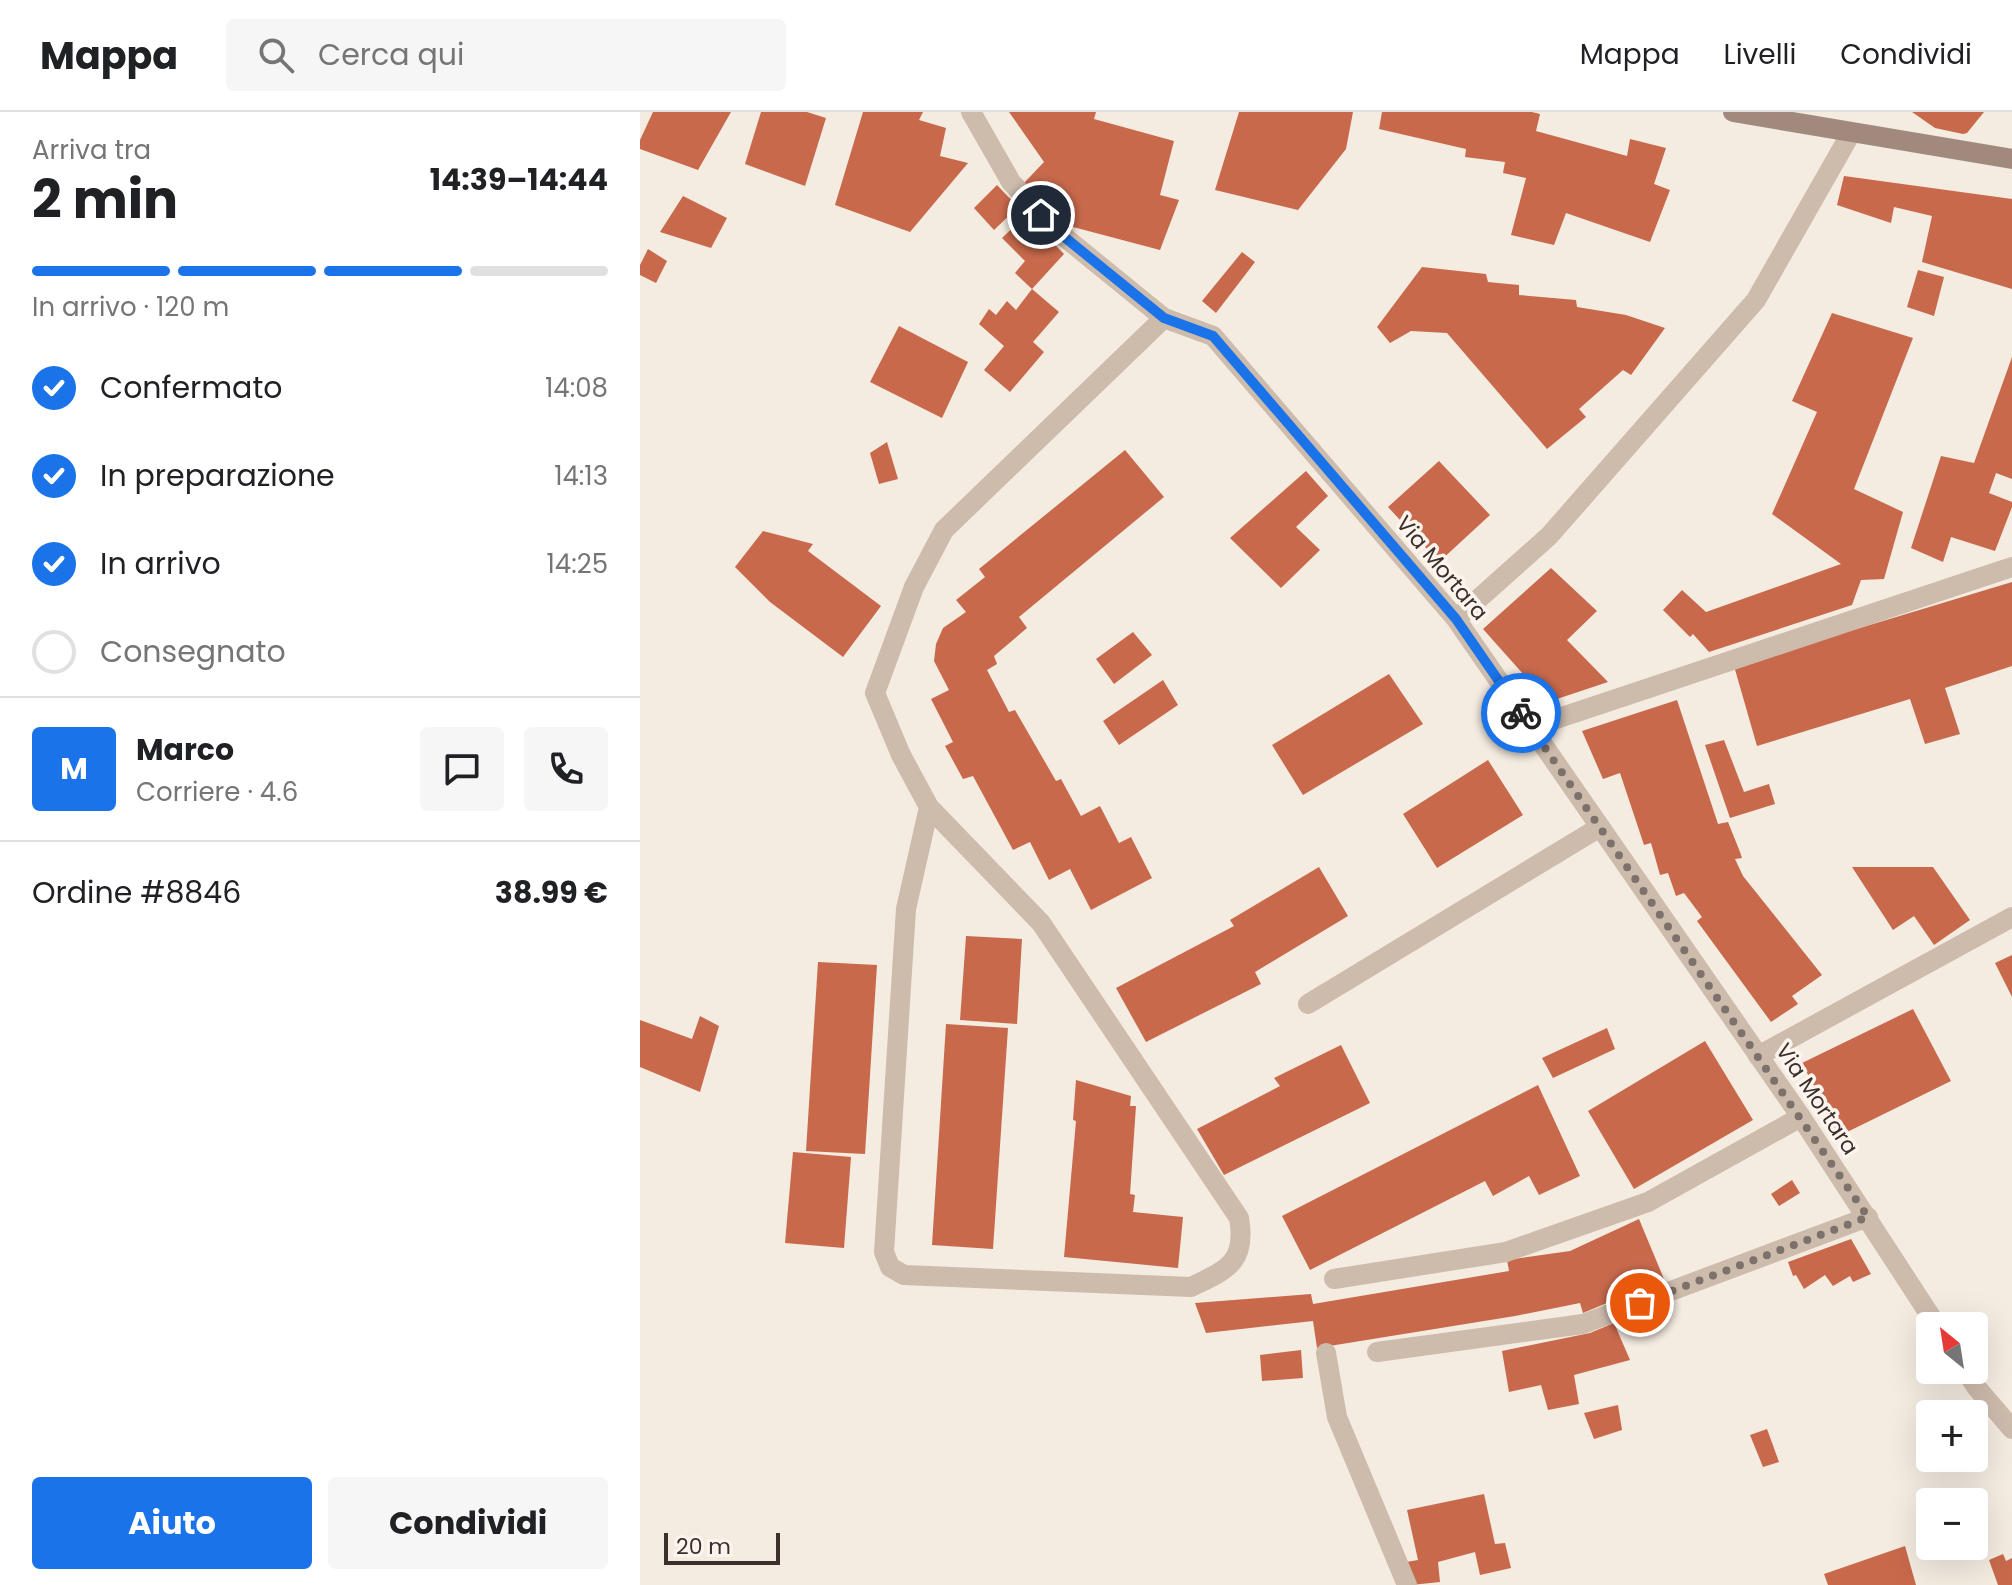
<!DOCTYPE html>
<html lang="it">
<head>
<meta charset="utf-8">
<style>
  :root { --surface:#fff; --page:#f6f6f6; --text:#202124; --muted:#757577; --line:#e0e0e0; --accent:#1a73e8 }
  body { margin:0; font-family:Poppins,sans-serif; background:var(--page); color:var(--text); height:100vh; display:flex; flex-direction:column; font-size:30px; white-space:nowrap }
  * { box-sizing:border-box; margin:0 }
  p { font-size:26px; color:var(--muted) }
  .icon { flex:none; width:44px; height:44px; fill:none; stroke:currentColor; stroke-width:2; stroke-linecap:round; stroke-linejoin:round }
  .map { position:relative; flex:1; overflow:hidden }
  .sheet { display:flex; flex-direction:column; background:var(--surface); width:640px }
  .sheet>* { flex:none }
  .needle { width:52px; rotate:330deg }
  .controls { position:absolute; left:1276px; top:1200px; display:grid; gap:16px }
  .controls a { display:grid; place-items:center; width:72px; height:72px; border-radius:8px; background:var(--surface); box-shadow:0 8px 32px #0002; font-size:40px }
  .scale { position:absolute; left:24px; bottom:20px; width:116px; box-sizing:border-box; padding-left:8px; border:4px solid #3b302b; border-top:0; font-size:22px; line-height:28px; white-space:nowrap; color:#3b302b; -webkit-text-stroke:6px #fbf5ee; paint-order:stroke }
  .pin { position:absolute; display:grid; place-items:center; width:68px; height:68px; color:#fff; margin:-34px; border:4px solid #fff; border-radius:50%; box-shadow:0 2px 8px #0007 }
  .courier { position:absolute; display:grid; place-items:center; width:80px; height:80px; margin:-40px; border:6px solid #1a73e8; border-radius:50%; background:#fff; color:#222; box-shadow:0 2px 10px #0007 }
  .overview em { font-style:normal; font-weight:700 }
  .overview div { display:flex; flex-direction:column-reverse }
  .overview { display:flex; align-items:center; justify-content:space-between; height:136px; padding:0 32px }
  h1 { font-size:52px; font-weight:700; line-height:60px }
  .bar { display:grid; grid-template-columns:repeat(4,1fr); gap:12px 8px; align-content:center; height:96px; padding:0 32px }
  .bar i { height:10px; border-radius:6px; background:var(--line) }
  .bar .selected { background:var(--accent) }
  .bar p { grid-column:span 4 }
  .line { display:flex; align-items:center; gap:20px; padding:0 32px; border-top:2px solid var(--line) }
  .line div { flex:1 }
  .round { display:grid; place-items:center; flex:none; width:84px; height:84px; border-radius:8px; background:var(--page) }
  ol { padding:0 32px; list-style:none }
  li { display:flex; align-items:center; gap:24px; height:88px }
  li p { margin-inline-start:auto }
  li .icon { padding:8px; border-radius:50%; background:var(--accent); color:#fff; stroke-width:4 }
  li:last-child { color:var(--muted) }
  li i { width:44px; height:44px; border:4px solid var(--line); border-radius:50% }
  .primary-button { display:flex; gap:16px; margin-top:auto; padding:16px 32px }
  .primary-button a { flex:1; height:92px; border-radius:8px; background:var(--accent); color:#fff; font-size:32px; font-weight:700; line-height:92px; text-align:center }
  .primary-button a+a { background:var(--page); color:var(--text) }
  header { display:flex; align-items:center; gap:48px; box-sizing:border-box; height:112px; padding:0 40px; background:var(--surface); border-bottom:2px solid var(--line) }
  header strong { font-size:38px }
  nav { display:flex; gap:44px; margin-inline-start:auto; font-size:28px }
  .search { width:560px; height:72px; background:var(--page); display:flex; align-items:center; gap:20px; box-sizing:border-box; padding:0 28px; border-radius:8px; color:var(--muted); font-size:30px }
  main { display:flex; flex:1; min-height:0 }
  .map>svg:first-child { display:block }
  .building { fill:#c8694b }
  .lines { fill:none; stroke-linecap:round; stroke-linejoin:round }
  .lane { stroke:#cdbbac; stroke-width:20 }
  .street { stroke:#cdbbac; stroke-width:20 }
  .secondary { stroke:#a18a7d; stroke-width:20 }
  .done { stroke:#7c716b; stroke-width:8; stroke-dasharray:0 14.4 }
  .route { stroke:#1a73e8; stroke-width:10 }
  .labels { text-anchor:middle; dominant-baseline:central; stroke-width:7; stroke-linejoin:round; paint-order:stroke }
  .street-label { font-size:22px; fill:#3b302b; stroke:#fbf5ee }
</style>
</head>
<body>
<header>
<strong>Mappa</strong>
<div class="search"><svg class="icon" aria-label="search" viewBox="0 0 24 24"><circle cx="10" cy="10" r="6"/><path d="M15 15l6 6"/></svg>Cerca qui</div>
<nav><a>Mappa</a><a>Livelli</a><a>Condividi</a></nav>
</header>
<main>
<section class="sheet">
<div class="overview"><div><h1>2 min</h1><p>Arriva tra</p></div><em>14:39–14:44</em></div>
<div class="bar"><i class="selected"></i><i class="selected"></i><i class="selected"></i><i></i><p>In arrivo · 120 m</p></div>
<ol>
<li><svg class="icon" aria-label="check" viewBox="0 0 24 24"><path d="M5 12l5 5 9-10"/></svg>Confermato<p>14:08</p></li>
<li><svg class="icon" aria-label="check" viewBox="0 0 24 24"><path d="M5 12l5 5 9-10"/></svg>In preparazione<p>14:13</p></li>
<li><svg class="icon" aria-label="check" viewBox="0 0 24 24"><path d="M5 12l5 5 9-10"/></svg>In arrivo<p>14:25</p></li>
<li><i></i>Consegnato</li>
</ol>
<div class="line" style="height:144px"><b class="round" style="background:var(--accent);color:#fff">M</b><div><b>Marco</b><p>Corriere · 4.6</p></div><a class="round"><svg class="icon" aria-label="chat" viewBox="0 0 24 24"><path d="M4 5h16v11H9l-5 4z"/></svg></a><a class="round"><svg class="icon" aria-label="phone" viewBox="0 0 24 24"><path d="M5 4h4l2 5-3 2q2 4 5 5l2-3 5 2v4C11 20 4 13 5 4z"/></svg></a></div>
<div class="line" style="height:104px"><div>Ordine #8846</div><b>38.99 €</b></div>
<div class="primary-button"><a>Aiuto</a><a>Condividi</a></div>
</section>
<div class="map">
<svg width="1372" height="1473" viewBox="0 0 1372 1473">
  <rect width="100%" height="100%" fill="#f4ebe1"/>
  <path class="building" d="M13 0H91L58 58 0 37V28Z
    M121 0H167L186 6 165 74 105 52Z
    M223 0H283L279 8 306 16 300 44 328 51 270 120 195 93Z
    M369 0H456L454 7 534 29 520 83 539 88 520 138 418 111 383 72 404 50Z
    M599 0H713L706 37 658 98 575 78Z
    M742 0H892L900 2 896 19 987 44 990 27 1026 36 1014 72 1030 78 1010 130 926 101 914 133 871 123 886 66 863 61 865 50 825 45 826 37 739 17Z
    M1272 0H1344L1327 21 1323 22 1295 16Z
    M1204 64 1372 87V177L1282 150 1292 104 1254 95 1251 111 1197 93Z
    M357 73 378 95 354 118 334 96Z
    M43 84 87 106 71 136 20 120Z
    M386 103 424 142 392 177 375 161 385 149 362 126Z
    M8 137 27 149 16 171 0 163V153Z
    M602 140 615 150 576 201 562 189Z
    M782 155 846 162 848 170 879 173V183L936 188 937 195 986 203 1025 216 991 263 983 258 939 297 946 305 907 337 807 221 771 219 750 231 737 215Z
    M1278 158 1304 165 1294 204 1267 195Z
    M392 177 419 200 393 230 404 240 370 280 344 258 364 234 339 212 349 197 356 203 367 189 376 198Z
    M1192 201 1273 226 1214 377 1263 400 1244 467 1221 468 1212 493 1069 540 1053 522 1050 525 1023 498 1042 478 1066 500 1201 452 1132 402 1177 300 1152 289Z
    M259 214 328 250 302 306 230 270Z
    M1372 245V367L1356 361 1349 381 1372 390V395L1355 439 1311 425 1303 450 1271 436 1301 344 1334 351Z
    M247 330 258 367 239 372 230 341Z
    M485 338 524 385 379 505 387 516 354 544 357 552 347 558 369 600 375 598 416 669 421 667 441 704 460 694 479 731 491 725 512 766 451 798 430 757 409 768 390 730 373 738 333 664 323 667 305 634 313 630 291 587 309 578 294 549 296 532 303 516 326 500 316 488 345 465 339 457Z
    M799 349 850 403 799 450 748 395Z
    M666 359 688 384 656 415 680 438 641 476 590 426Z
    M123 419 173 432 168 439 241 494 203 545 130 490 95 455Z
    M911 456 957 499 927 528 968 570 908 590 843 517Z
    M1372 470V554L1305 576 1320 622 1285 632 1270 587 1117 634 1094 554Z
    M493 520 512 543 474 572 456 547Z
    M749 562 783 612 663 683 632 633Z
    M523 568 538 593 479 633 463 609Z
    M1037 588 1078 712 1088 710 1100 740 1102 746 1095 747 1103 764 1182 863 1152 884 1158 892 1131 910 1057 809 1062 805 1044 781 1036 784 1028 761 1020 763 1011 731 1004 733 980 661 963 667 942 619Z
    M1084 628 1104 680 1129 672 1135 692 1090 706 1065 633Z
    M848 648 883 703 797 756 763 702Z
    M679 755 708 804 615 860 621 872 506 930 476 876 594 814 590 808Z
    M1212 755H1293L1330 808 1294 833 1274 804 1253 818Z
    M326 824 382 827 377 912 320 908Z
    M1372 843V885L1355 851Z
    M178 850 237 853 225 1042 166 1039Z
    M1273 897 1311 969 1199 1024 1162 951Z
    M60 904 79 914 60 980 0 955V908L52 927Z
    M306 912 368 916 353 1137 292 1133Z
    M967 916 975 937 913 966 902 946Z
    M1065 929 1113 1008 994 1077 948 999Z
    M701 933 730 991 584 1063 557 1017 640 974 634 966Z
    M436 968 491 984 490 994H496L490 1082 495 1083 493 1100 543 1105 538 1156 424 1145 436 1009 433 1008Z
    M898 973 940 1064 899 1083 889 1064 853 1084 845 1069 670 1158 642 1104Z
    M153 1040 211 1045 204 1136 145 1131Z
    M1152 1068 1160 1081 1139 1094 1131 1082Z
    M999 1107 1024 1167 943 1201 940 1191 875 1204 677 1236 673 1209 566 1221 555 1191 671 1182 673 1192 869 1159 867 1148 930 1139Z
    M1211 1127 1231 1162 1213 1170 1210 1164 1193 1174 1185 1163 1164 1177 1156 1163 1153 1164 1148 1150Z
    M974 1211 990 1248 934 1263 939 1292 908 1298 901 1273 869 1280 862 1239 950 1221Z
    M661 1238 663 1266 622 1269 620 1243Z
    M978 1293 982 1318 954 1327 944 1301Z
    M1127 1317 1139 1350 1123 1355 1110 1323Z
    M1315 1381 1318 1390H1292Z
    M844 1382 855 1432 865 1431 871 1456 840 1463 835 1440 798 1450 800 1470 771 1473 766 1450 778 1448 767 1398Z
    M1265 1434 1276 1473H1188L1184 1462Z
    M1363 1442 1366 1449 1372 1446V1473H1358L1349 1448Z"/>
  <g class="lines">
    <path class="lane" d="M892 615 1372 455
      M668 892 960 715
      M1118 944 1372 805
      M694 1167 866 1140 1008 1090 1161 1005
      M737 1240 943 1212 1228 1105"/>
    <path class="street" d="M331 0 371 70 417 119 524 206 573 224 816 507 1161 1005 1297 1214
      M816 507 909 424 1116 188 1211 21
      M289 695 266 797 244 1140 250 1155 264 1163 551 1175C586 1158 607 1151 599 1106L401 811 289 695 261 643 235 581 274 475 304 418 524 206
      M686 1241 697 1305 767 1473
      M1325 1258 1337 1276 1372 1317"/>
    <path class="secondary" d="M1093 0 1372 47"/>
  </g>
  <g class="lines">
    <path class="done" d="M881 601 1228 1105 1000 1191"/>
    <path class="route" d="M401 103 417 119 524 206 573 224 816 507 881 601"/>
  </g>
  <g class="labels">
    <g class="street-label">
      <text transform="translate(802 456) rotate(50)">Via Mortara</text>
      <text transform="translate(1177 987) rotate(56)">Via Mortara</text>
    </g>
  </g>
</svg>
<div class="controls">
<a><svg class="needle" viewBox="-14 -14 28 28"><path d="M0-13l5 13h-10z" fill="#e53935"/><path d="M0 13l5-13h-10z" fill="#757577"/></svg></a>
<a>+</a>
<a>−</a>
</div>
<div class="scale">20 m</div>
<div class="pin" style="left:1000px;top:1191px;background:#ea580c"><svg class="icon" aria-label="bag" viewBox="0 0 24 24"><path d="M5 8h14l-1 12H6zM9 8a3 3 0 0 1 6 0"/></svg></div>
<div class="pin" style="left:401px;top:103px;background:#1f2937"><svg class="icon" aria-label="home" viewBox="0 0 24 24"><path d="M3 11l9-7 9 7M6 9v11h12V9"/></svg></div>
<div class="courier" style="left:881px;top:601px"><svg class="icon" aria-label="bike" viewBox="0 0 24 24"><circle cx="6" cy="16" r="4"/><circle cx="18" cy="16" r="4"/><path d="M6 16l4-8h5l3 8M10 8l3 8H6M13 5h3"/></svg></div>
</div>
</main>
</body>
</html>
